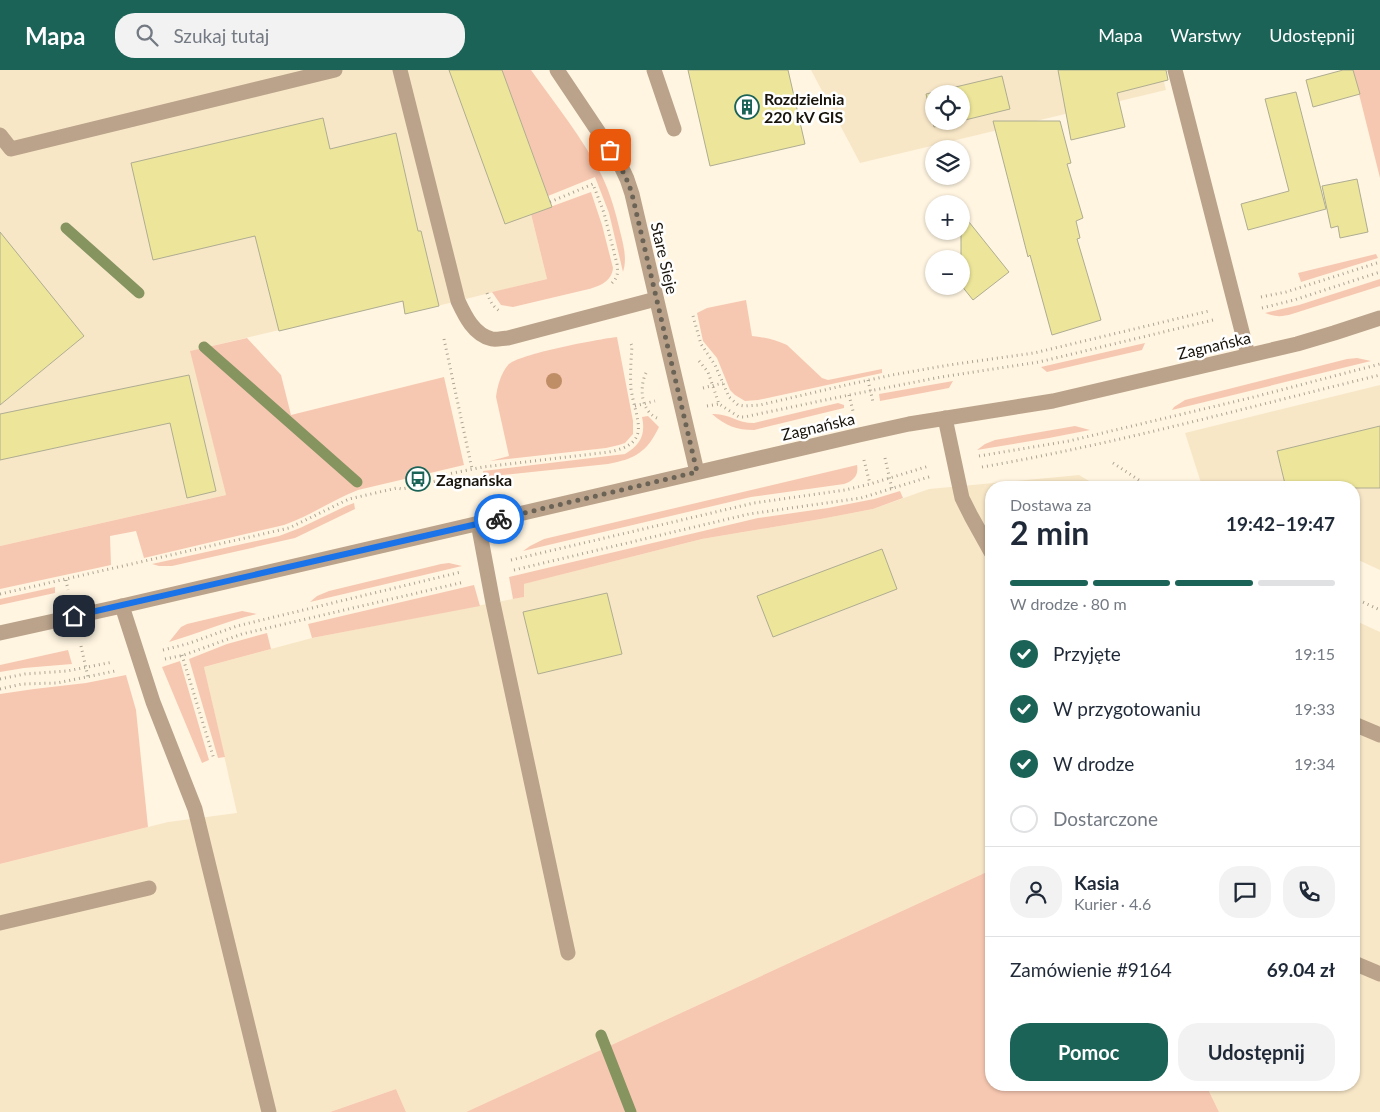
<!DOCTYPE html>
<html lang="pl">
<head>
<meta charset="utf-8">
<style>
  :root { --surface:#fff; --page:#f2f2f3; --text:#1f2937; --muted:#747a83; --line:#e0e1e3; --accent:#1b6357 }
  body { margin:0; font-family:Lato,sans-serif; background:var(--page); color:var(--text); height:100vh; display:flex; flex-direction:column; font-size:19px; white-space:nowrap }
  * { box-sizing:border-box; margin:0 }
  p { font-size:16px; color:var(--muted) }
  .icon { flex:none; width:28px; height:28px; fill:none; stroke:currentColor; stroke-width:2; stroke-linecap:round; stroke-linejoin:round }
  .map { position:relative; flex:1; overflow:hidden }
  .panel { position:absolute; left:985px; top:411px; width:375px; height:610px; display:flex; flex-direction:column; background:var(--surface); border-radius:20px; box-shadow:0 1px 4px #0004 }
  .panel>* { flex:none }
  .tools { position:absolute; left:925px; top:15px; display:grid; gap:10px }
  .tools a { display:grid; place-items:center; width:45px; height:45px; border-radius:50%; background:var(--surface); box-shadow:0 1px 4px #0004; font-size:25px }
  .pin { position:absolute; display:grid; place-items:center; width:42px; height:42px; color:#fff; margin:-21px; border-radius:10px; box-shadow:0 2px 8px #0006 }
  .courier { position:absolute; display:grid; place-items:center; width:50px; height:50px; margin:-25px; border:4px solid #1a73e8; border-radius:50%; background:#fff; color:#222; box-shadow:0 1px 6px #0007 }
  .overview em { font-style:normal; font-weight:700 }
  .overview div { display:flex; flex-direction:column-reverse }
  .overview { display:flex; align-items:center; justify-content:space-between; height:85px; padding:0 25px }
  h1 { font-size:32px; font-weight:700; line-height:38px }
  .bar { display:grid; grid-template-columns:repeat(4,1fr); gap:8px 5px; align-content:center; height:60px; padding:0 25px }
  .bar i { height:6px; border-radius:4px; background:var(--line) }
  .bar .selected { background:var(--accent) }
  .bar p { grid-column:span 4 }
  .line { display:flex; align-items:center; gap:12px; padding:0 25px; border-top:1px solid var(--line) }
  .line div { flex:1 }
  .round { display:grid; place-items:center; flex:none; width:52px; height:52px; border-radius:20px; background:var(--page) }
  ol { padding:0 25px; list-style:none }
  li { display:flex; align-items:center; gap:15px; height:55px }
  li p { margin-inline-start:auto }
  li .icon { padding:5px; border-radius:50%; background:var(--accent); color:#fff; stroke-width:4 }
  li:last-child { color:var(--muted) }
  li i { width:28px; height:28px; border:2px solid var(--line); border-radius:50% }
  .action { display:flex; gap:10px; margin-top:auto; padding:10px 25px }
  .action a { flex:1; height:58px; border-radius:20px; background:var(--accent); color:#fff; font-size:20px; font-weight:700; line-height:58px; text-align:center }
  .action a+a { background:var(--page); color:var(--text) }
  header { display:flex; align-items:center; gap:30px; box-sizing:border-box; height:70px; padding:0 25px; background:var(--accent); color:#fff }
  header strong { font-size:24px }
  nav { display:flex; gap:28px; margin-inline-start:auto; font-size:18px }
  .search { width:350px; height:45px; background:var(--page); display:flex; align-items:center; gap:12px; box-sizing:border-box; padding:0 18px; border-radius:20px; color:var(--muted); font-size:19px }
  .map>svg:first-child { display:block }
  .built { fill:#f8e7c7; fill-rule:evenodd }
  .green { fill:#f7c8b1 }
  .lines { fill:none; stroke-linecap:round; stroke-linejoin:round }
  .stream { stroke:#869460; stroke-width:11 }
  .building { fill:#ede69a; stroke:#aeac92 }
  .path { stroke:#aca494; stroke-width:3; stroke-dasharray:1 4; stroke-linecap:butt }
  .service { stroke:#bba38b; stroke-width:15 }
  .minor { stroke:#bba38b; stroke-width:15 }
  .tertiary { stroke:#bba38b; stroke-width:15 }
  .tree { fill:#c08e66 }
  .done { stroke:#6a6356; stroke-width:5; stroke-dasharray:0 9 }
  .route { stroke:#1a73e8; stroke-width:6 }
  .labels { text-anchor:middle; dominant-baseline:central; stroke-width:5; stroke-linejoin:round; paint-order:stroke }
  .poi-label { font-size:16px; font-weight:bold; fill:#19140b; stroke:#fff; text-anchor:start }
  .street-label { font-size:16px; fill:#19140b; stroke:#fff }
</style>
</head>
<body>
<header>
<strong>Mapa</strong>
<div class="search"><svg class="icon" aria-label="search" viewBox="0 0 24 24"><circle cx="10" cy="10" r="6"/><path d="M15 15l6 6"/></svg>Szukaj tutaj</div>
<nav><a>Mapa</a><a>Warstwy</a><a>Udostępnij</a></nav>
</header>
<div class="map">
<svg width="1380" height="1042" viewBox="0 0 1380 1042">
  <rect width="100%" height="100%" fill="#fff5e1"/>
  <path class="built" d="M0 0H502L552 137 531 144 547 209 405 244 402 231 191 281 226 425 0 476Z
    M811 0H1161L1166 20 860 93ZM934 24H961V51H934Z
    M1380 315V500L1354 488V418L1205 417 1202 416 1185 363Z
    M1079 405 1099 417 991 418V800L466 1042H406L396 1019 330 1042H0V794L168 752 237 743 204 597 312 568 523 527V514L702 469 821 449 873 439 929 419Z
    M1354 550 1380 562V1042H1219L1206 1015H1354Z"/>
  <path class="green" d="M502 0H531C555 34 583 68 602 106 611 125 616 144 621 165 624 177 627 190 623 202L609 143 595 107 548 126Z
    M1353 0H1380V108Z
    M591 122 602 155 613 198C612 211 600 216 589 219L513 237 501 235 492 222 547 209 531 144Z
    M1376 184 1378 188 1301 212 1298 203Z
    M1380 209V216L1292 244C1282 247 1275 247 1265 243L1299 235Z
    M746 230 752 266C764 267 776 270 787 275L822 308 828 310 882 299V303L758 330 745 331 735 325 730 320 717 288 703 271 697 243 707 238Z
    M617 267 633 351V364L625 373 619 375 606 378 490 391 509 386 496 327C497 317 501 303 508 295 518 284 599 269 617 267Z
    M247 268 281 305 291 345 444 307 464 395 358 420C332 430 310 446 284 455L144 488 136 461 110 466 111 495 0 519V476L226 425 190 281Z
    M1145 273 1142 280 1047 302 1041 297Z
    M1357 288 1371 291 1172 340 1174 337 1185 330 1347 289Z
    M953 311 949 318 880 331 879 324Z
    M838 333 844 335V338L754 360C736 360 726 356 712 344 729 343 736 353 754 353Z
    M648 346 659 357C647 382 635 389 608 394L484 407 483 401 625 384C640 375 646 365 642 347Z
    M1075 356 1090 360 1049 368 977 380 985 374 995 370Z
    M857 395C859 406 853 411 844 414L751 427 523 481 530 476 544 469Z
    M900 421 903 428 873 439 821 449 702 469 524 514V527L513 529 509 507 758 448 828 438 874 429Z
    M354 433 355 439 295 468 172 496H159L152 494 279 466 300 458 346 436Z
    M449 493 462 496 310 532 317 526 329 521 441 494Z
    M474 515 480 536 312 568 308 554Z
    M55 517V523L0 535V529Z
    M242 541 257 544C227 551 199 563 169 572L181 557 187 554Z
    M267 563 271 579 204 597 225 687 218 688 189 589 227 574Z
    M68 580 72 594 24 598 0 602V595Z
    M180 591 209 690 202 693 162 597Z
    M126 605 136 640 148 757 0 794V624L34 619 86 613Z
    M991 800V1015H1206L1219 1042H466Z
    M396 1019 406 1042H330Z"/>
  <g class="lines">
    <path class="stream" d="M66 158 139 223
      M204 277 357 412
      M601 965 631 1042"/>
  </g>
  <path class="building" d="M449 0H502L552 137 505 154Z
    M688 0H788L805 74 710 96Z
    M1058 0H1166L1168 10 1117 23 1125 57 1071 70Z
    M1343 0H1353L1360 24 1313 37 1306 10Z
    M1002 6 1010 39 961 51V24H934V51H960L934 57 926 24Z
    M1296 22 1326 139 1248 160 1241 134 1289 121 1265 29Z
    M323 48 330 79 396 63 418 161H421L439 236 405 244 403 231 279 261 255 166 153 190 131 93Z
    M993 51H1060L1071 93 1067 94 1083 148 1076 151 1080 168 1077 169 1101 250 1052 265 1030 185 1028 187Z
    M1357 109 1368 162 1340 168 1338 156 1331 158 1322 116Z
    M961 142 1009 202 973 230 961 215Z
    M0 162 84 266 0 335Z
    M189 305 216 421 187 428 170 353 0 390V344Z
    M1380 356V418H1286L1277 381Z
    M882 479 897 519 773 567 757 526Z
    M607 523 622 584 538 604 523 542Z"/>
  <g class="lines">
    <path class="path" d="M550 132 593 114 604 143 617 194C618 203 618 207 612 213
      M487 223C490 231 493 237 501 242
      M1261 227 1286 222 1380 192
      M1262 238 1294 230 1380 202
      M693 246 701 274 715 295 729 327 738 335 744 336 760 335 846 315 892 305 949 295 1034 283 1209 241
      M444 269 472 399
      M699 291 708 302 719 334 739 347H744L854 324 941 307 1039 292 1213 250
      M646 303C639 317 641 341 657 348
      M868 310 873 332
      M703 318 723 313
      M849 325 853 341
      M635 336 655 331
      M707 336 719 334
      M979 386 1069 371 1254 327 1380 294
      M885 388 892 419
      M864 390 870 414
      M1113 393 1151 418
      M982 397C1116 374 1248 337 1380 305
      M511 490 754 433 845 420 870 414 929 396
      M514 500 749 444 861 428 932 406
      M66 510 68 520
      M0 524 289 458 349 429 397 418 402 419 437 411 443 405 483 397 609 382C653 373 636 351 631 319 630 305 631 290 632 276L630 271
      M1354 528 1380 540
      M81 576 88 607
      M163 580 187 574 237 556 461 502
      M182 585 214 689
      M165 589 184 585 242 564 464 512
      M0 609 25 604 67 601 113 592
      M0 619 22 614 57 613 115 601"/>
    <path class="service" d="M400 0 458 231C465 246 474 265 492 269 497 270 503 268 508 268L656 229
      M654 0 674 59
      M1175 0 1248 285
      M0 65 11 79 335 0
      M945 348 962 428 971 446 991 482
      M478 453 493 533 568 883
      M122 536 153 632 195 739 269 1042
      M1354 654 1380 665
      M0 853 149 818
      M1354 893 1380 904"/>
    <path class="minor" d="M557 0 620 94 627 109 632 124 697 402"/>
    <path class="tertiary" d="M0 563 122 536 859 365 909 354 1053 331 1297 274 1334 263 1380 248"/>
  </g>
  <circle class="tree" cx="554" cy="311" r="8"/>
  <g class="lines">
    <path class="done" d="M499 449 697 402 632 124C627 107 619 94 610 80"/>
    <path class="route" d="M74 546 499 449"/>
  </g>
  <defs>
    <g id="building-ring" transform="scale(1.25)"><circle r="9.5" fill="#fff" stroke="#1b6357" stroke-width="1.5"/><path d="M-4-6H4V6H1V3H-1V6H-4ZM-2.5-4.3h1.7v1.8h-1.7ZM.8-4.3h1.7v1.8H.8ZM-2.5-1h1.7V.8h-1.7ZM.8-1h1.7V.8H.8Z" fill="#1b6357"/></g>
    <g id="bus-ring" transform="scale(1.25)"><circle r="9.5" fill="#fff" stroke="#1b6357" stroke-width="1.5"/><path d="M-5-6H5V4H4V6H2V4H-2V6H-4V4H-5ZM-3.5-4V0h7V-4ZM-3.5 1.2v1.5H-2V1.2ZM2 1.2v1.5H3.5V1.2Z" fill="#1b6357"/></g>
  </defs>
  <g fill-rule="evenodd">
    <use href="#building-ring" x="747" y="37"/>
    <use href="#bus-ring" x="418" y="409"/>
  </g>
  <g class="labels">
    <g class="poi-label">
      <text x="764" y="28">Rozdzielnia<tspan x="764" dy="18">220 kV GIS</tspan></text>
      <text x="436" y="409">Zagnańska</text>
    </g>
    <g class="street-label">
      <text transform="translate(665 188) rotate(77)">Stare Sieje</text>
      <text transform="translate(1214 275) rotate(-13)">Zagnańska</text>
      <text transform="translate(818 356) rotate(-13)">Zagnańska</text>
    </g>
  </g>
</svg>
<div class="tools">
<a><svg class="icon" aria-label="locate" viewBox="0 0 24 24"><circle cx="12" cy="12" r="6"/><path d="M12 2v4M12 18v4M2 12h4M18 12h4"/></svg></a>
<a><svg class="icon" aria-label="layers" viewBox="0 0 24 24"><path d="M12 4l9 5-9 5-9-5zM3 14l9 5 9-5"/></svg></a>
<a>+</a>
<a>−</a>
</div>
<div class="pin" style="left:610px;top:80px;background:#ea580c"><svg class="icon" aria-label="bag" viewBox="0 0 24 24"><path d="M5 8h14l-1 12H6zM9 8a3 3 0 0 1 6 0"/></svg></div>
<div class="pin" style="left:74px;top:546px;background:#1f2937"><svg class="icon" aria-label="home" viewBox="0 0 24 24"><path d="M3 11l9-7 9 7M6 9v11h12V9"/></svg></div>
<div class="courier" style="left:499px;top:449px"><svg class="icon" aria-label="bike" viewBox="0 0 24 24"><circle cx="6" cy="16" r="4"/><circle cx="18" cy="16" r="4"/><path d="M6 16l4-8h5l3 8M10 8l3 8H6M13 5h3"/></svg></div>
<section class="panel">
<div class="overview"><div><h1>2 min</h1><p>Dostawa za</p></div><em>19:42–19:47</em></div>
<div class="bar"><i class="selected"></i><i class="selected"></i><i class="selected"></i><i></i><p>W drodze · 80 m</p></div>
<ol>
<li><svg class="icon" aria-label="check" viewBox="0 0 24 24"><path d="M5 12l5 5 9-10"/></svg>Przyjęte<p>19:15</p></li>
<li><svg class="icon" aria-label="check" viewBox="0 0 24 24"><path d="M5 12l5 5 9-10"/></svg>W przygotowaniu<p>19:33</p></li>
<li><svg class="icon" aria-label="check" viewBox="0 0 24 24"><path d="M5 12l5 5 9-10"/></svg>W drodze<p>19:34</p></li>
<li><i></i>Dostarczone</li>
</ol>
<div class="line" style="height:90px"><a class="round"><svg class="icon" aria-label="person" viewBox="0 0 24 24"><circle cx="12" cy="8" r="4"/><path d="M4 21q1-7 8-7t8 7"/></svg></a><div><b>Kasia</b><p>Kurier · 4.6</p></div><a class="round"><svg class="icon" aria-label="chat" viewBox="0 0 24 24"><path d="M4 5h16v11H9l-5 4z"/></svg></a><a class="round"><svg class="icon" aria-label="phone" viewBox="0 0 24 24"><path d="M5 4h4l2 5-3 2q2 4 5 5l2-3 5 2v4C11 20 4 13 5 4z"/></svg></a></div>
<div class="line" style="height:65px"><div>Zamówienie #9164</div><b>69.04 zł</b></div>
<div class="action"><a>Pomoc</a><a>Udostępnij</a></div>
</section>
</div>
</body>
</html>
